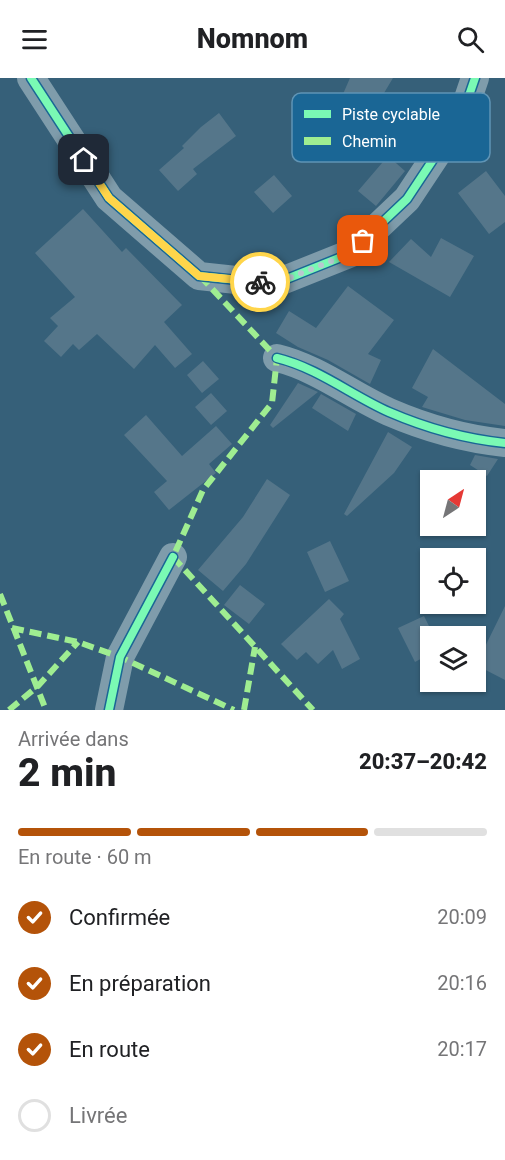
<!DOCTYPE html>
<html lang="fr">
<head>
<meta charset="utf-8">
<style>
  :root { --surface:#fff; --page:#f2f2f2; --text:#202124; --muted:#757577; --line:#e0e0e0; --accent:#b45309 }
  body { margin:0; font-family:Roboto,sans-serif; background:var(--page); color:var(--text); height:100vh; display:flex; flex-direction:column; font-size:22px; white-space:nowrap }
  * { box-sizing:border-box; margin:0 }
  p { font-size:20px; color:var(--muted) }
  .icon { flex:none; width:33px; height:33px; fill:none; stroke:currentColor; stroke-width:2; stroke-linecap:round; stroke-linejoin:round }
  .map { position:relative; height:632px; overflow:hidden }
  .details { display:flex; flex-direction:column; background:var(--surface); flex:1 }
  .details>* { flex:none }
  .needle { width:39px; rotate:36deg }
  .controls { position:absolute; left:420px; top:392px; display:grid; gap:12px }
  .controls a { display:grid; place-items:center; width:66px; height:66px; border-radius:0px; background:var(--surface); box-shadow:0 2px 4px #0004; font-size:30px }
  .pin { position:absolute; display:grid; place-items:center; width:51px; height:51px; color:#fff; margin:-26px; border-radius:12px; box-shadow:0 3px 9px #0006 }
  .courier { position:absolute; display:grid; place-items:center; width:60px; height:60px; margin:-30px; border:4px solid #ffd54a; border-radius:50%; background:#fff; color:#222; box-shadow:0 2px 8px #0007 }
  .summary em { font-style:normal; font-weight:800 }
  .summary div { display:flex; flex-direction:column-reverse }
  .summary { display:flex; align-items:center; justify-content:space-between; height:102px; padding:0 18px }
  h1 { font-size:39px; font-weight:800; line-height:45px }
  .bar { display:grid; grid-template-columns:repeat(4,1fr); gap:9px 6px; align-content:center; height:72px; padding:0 18px }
  .bar i { height:8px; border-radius:4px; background:var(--line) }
  .bar .active { background:var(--accent) }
  .bar p { grid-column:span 4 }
  ol { padding:0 18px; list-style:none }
  li { display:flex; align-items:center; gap:18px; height:66px }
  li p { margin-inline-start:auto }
  li .icon { padding:6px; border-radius:50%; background:var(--accent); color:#fff; stroke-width:4 }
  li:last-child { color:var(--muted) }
  li i { width:33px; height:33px; border:3px solid var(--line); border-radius:50% }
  header { display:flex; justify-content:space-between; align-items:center; height:78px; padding:0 18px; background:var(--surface); font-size:27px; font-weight:800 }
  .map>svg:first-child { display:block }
  .building { fill:#55768a }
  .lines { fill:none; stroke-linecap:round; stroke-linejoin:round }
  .minor { stroke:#7f9cab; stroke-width:28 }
  .quiet { stroke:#9fed91; stroke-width:6; stroke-dasharray:12 6; stroke-linecap:butt }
  .cycleway-casing { stroke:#1a6695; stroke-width:11 }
  .cycleway { stroke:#7af9b4; stroke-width:8 }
  .done { stroke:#b9c7d0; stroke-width:6; stroke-dasharray:0 10.8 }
  .route { stroke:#ffd54a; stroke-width:8 }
  .key { fill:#1a6695; stroke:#5f94b5; stroke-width:1.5 }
  .key-label { font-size:16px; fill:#fff }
</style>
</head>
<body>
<header><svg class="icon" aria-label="menu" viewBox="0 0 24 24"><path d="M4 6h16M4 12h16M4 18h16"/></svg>Nomnom<svg class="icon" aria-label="search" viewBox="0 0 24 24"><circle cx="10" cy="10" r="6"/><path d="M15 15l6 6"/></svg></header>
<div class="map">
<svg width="505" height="632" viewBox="0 0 505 632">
  <rect width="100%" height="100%" fill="#366079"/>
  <path class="building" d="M350 0H393L375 30 343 16Z
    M219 35 236 58 193 91 197 96 178 113 159 92 184 70 182 68 201 49Z
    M388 78 405 93 376 128 358 113Z
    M486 93 505 118V144L489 156 458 115Z
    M274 97 292 118 273 135 254 114Z
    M83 131 122 174 126 170 182 227 164 244 192 276 175 290 155 267 134 291 97 256 79 272 73 266 61 279 44 263 58 248 50 240 75 219 35 175Z
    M441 160 474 178 450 219 389 184 411 161 431 179Z
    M348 208 394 242 368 276 381 282 370 306 328 282 298 269 276 255 289 233 316 250Z
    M433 271 505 326V348L465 342 422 329 428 319 412 310Z
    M203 283 219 301 202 315 187 297Z
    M298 305 318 314 273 350 270 347Z
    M211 315 227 333 211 347 195 329Z
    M321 316 356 336 348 353 312 330Z
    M146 337 182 378 216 348 232 366 209 386 216 395 169 432 154 414 167 403 124 357Z
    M388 354 412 369 394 395 347 438 344 436Z
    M475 377 498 381 487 398 470 387Z
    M267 401 290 417 246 486 223 513 198 492 243 439Z
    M330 463 349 503 325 514 307 474Z
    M240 507 265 526 249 546 224 527Z
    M329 521 344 536 340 541 360 581 342 591 333 572 318 586 306 574 297 582 281 566Z
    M505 528V602L476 587Z
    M424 538 430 550V576L415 584 398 550Z"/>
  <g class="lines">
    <path class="minor" d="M31 0 109 120 199 198 274 206 349 176 407 121 462 38 475 0
      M277 280C318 290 351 317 389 334 426 350 466 361 505 365
      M109 632 120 579 173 479"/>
    <path class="quiet" d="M200 198 277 280 272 325 203 412 173 479 313 632
      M0 516 46 632
      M12 550 78 564 120 579 234 632
      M9 632 38 608 78 564
      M244 632 255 569"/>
    <g class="cycleway-casing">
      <path id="cycleway" d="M31 0 109 120 199 198 274 206 349 176 407 121 462 38 475 0
        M277 280C318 290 351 317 389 334 426 350 466 361 505 365
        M109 632 120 579 173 479"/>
    </g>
    <use href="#cycleway" class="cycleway"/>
  </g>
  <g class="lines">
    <path class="done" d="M260 204 274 206 349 176 363 163"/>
    <path class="route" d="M84 82 109 120 199 198 260 204"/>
  </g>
  <rect x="292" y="15" width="198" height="69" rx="9" class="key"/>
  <rect x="304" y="32" width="27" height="8" fill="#7af9b4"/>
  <rect x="304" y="59" width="27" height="8" fill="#9fed91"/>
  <g class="key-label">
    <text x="342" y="42">Piste cyclable</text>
    <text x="342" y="69">Chemin</text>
  </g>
</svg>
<div class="controls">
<a><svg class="needle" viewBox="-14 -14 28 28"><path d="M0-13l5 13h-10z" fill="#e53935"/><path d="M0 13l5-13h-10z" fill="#757577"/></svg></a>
<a><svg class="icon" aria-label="locate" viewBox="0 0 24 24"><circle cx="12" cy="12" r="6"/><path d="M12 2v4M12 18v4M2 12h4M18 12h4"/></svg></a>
<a><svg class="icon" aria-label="layers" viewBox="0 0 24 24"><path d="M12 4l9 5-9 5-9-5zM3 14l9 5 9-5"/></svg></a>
</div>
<div class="pin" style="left:363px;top:163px;background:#ea580c"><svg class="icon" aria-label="bag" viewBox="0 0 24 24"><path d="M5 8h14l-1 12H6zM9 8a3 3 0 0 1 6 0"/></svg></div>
<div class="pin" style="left:84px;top:82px;background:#1f2937"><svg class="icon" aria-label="home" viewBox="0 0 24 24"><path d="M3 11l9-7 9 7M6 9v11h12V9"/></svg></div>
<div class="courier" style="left:260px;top:204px"><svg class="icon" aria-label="bike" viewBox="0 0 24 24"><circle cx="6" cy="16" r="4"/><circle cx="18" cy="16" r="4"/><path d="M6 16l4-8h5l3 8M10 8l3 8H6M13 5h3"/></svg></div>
</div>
<section class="details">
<div class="summary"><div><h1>2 min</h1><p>Arrivée dans</p></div><em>20:37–20:42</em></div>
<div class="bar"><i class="active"></i><i class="active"></i><i class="active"></i><i></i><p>En route · 60 m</p></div>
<ol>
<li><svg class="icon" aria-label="check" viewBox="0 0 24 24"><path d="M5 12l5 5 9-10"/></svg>Confirmée<p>20:09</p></li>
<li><svg class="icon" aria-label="check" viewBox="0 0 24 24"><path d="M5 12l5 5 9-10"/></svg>En préparation<p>20:16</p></li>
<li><svg class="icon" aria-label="check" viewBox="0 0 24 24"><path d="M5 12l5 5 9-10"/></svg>En route<p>20:17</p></li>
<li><i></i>Livrée</li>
</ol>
</section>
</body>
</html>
